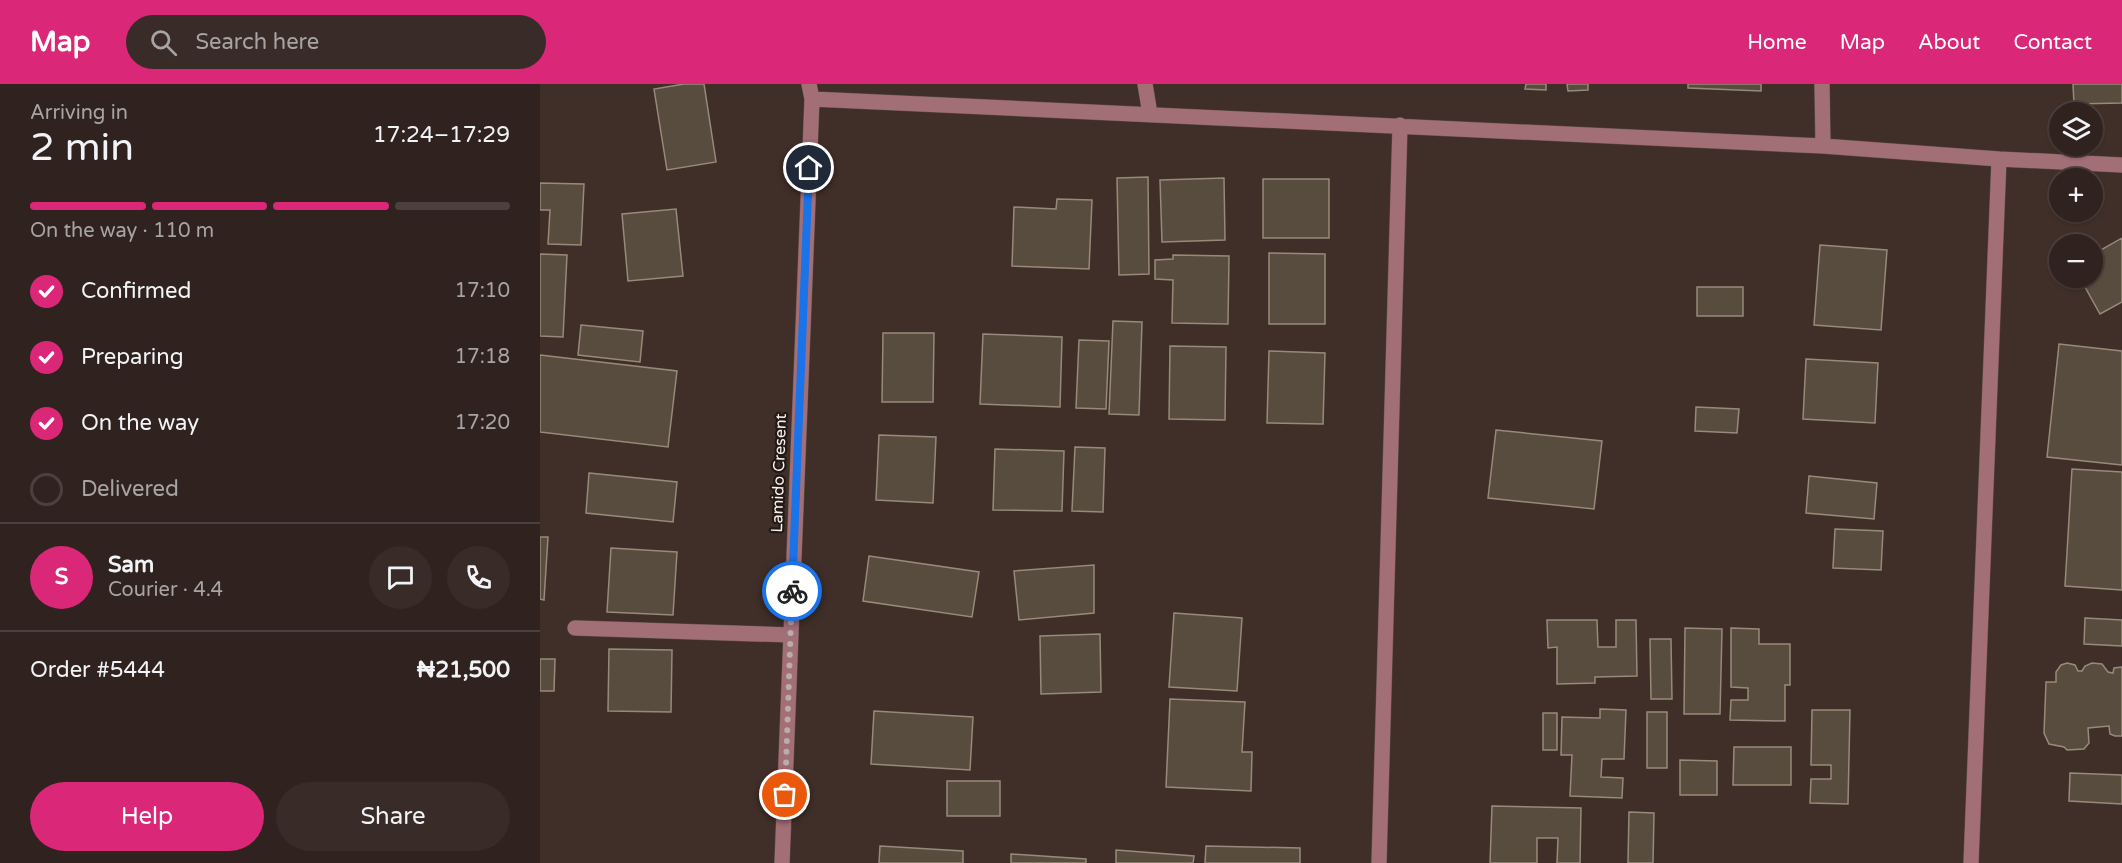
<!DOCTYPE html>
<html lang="en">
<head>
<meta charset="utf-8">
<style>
  :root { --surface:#30231f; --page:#382b28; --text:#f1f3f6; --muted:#a8a4a4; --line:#4b403d; --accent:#db2777 }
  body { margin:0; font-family:"Varela Round",sans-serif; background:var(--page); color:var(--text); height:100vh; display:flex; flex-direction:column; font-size:22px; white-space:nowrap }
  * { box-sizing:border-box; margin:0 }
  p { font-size:20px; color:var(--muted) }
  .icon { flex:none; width:33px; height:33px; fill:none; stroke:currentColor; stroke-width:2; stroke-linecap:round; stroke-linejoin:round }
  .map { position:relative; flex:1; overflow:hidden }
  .sheet { display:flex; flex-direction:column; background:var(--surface); width:540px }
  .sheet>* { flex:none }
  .buttons { position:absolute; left:1509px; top:18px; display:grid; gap:12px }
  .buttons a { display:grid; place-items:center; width:54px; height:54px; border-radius:50%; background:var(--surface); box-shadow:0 2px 4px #0004,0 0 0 2px var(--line); font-size:30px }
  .pin { position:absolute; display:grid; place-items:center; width:51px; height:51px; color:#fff; margin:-26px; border:3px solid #fff; border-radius:50%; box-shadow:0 2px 6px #0007 }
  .courier { position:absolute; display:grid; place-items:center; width:60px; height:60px; margin:-30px; border:4px solid #1a73e8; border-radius:50%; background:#fff; color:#222; box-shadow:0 2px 8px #0007 }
  .headline em { font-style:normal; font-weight:600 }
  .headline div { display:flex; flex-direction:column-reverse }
  .headline { display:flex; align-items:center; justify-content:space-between; height:102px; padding:0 30px }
  h1 { font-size:39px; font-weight:600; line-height:45px }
  .bar { display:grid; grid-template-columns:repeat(4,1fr); gap:9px 6px; align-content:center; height:72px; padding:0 30px }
  .bar i { height:8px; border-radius:4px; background:var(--line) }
  .bar .selected { background:var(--accent) }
  .bar p { grid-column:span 4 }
  .line { display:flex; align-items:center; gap:15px; padding:0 30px; border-top:2px solid var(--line) }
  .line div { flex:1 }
  .round { display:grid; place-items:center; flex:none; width:63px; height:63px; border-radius:32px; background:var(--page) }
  ol { padding:0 30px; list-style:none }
  li { display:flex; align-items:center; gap:18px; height:66px }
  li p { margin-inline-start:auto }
  li .icon { padding:6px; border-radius:50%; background:var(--accent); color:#fff; stroke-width:4 }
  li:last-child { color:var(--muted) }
  li i { width:33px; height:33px; border:3px solid var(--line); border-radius:50% }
  .primary-button { display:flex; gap:12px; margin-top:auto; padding:12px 30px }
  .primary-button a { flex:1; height:69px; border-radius:36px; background:var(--accent); color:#fff; font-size:24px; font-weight:600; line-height:69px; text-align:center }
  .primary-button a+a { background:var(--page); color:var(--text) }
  header { display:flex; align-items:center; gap:36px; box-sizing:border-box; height:84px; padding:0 30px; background:var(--accent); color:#fff }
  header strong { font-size:28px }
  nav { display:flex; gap:33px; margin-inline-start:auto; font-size:21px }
  .search { width:420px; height:54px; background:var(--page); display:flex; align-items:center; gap:15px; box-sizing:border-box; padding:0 21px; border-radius:33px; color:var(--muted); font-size:22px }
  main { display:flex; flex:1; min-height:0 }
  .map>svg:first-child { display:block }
  .building { fill:#584c3e; stroke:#978a7a; stroke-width:1.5 }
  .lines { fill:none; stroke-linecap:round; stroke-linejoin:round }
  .minor-casing { stroke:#5e4e48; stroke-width:16 }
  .minor { stroke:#a36f77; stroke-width:15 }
  .done { stroke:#baaca8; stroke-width:6; stroke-dasharray:0 10.8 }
  .route { stroke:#1a73e8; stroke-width:8 }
  .labels { text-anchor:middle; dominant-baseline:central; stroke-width:4.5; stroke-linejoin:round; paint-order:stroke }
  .street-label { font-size:16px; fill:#fbf0ec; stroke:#211916 }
</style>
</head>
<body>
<header>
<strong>Map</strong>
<div class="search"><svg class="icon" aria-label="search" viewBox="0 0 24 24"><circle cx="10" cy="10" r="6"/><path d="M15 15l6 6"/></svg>Search here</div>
<nav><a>Home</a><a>Map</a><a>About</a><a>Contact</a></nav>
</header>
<main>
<section class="sheet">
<div class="headline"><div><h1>2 min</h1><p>Arriving in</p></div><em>17:24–17:29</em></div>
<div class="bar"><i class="selected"></i><i class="selected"></i><i class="selected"></i><i></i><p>On the way · 110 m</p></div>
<ol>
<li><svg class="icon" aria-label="check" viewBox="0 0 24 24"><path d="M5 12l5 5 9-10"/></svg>Confirmed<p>17:10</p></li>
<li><svg class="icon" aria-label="check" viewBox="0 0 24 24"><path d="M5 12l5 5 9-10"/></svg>Preparing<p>17:18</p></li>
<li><svg class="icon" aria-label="check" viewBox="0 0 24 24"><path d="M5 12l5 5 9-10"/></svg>On the way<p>17:20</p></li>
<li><i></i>Delivered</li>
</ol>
<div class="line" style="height:108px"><b class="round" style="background:var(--accent);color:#fff">S</b><div><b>Sam</b><p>Courier · 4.4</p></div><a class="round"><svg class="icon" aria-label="chat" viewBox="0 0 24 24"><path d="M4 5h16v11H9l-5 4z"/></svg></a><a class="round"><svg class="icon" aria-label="phone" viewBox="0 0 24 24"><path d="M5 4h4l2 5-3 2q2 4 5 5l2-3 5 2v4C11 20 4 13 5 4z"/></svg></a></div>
<div class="line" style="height:78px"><div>Order #5444</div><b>₦21,500</b></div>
<div class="primary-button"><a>Help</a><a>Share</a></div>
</section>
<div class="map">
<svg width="1582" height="779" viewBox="0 0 1582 779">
  <rect width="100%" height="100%" fill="#402f29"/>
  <path class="building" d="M144 0H164L176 78 127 86 114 5Z
    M986 0H1006V6L985 5Z
    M1027 0H1048V6L1028 7Z
    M1148 0H1221V7L1148 4Z
    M1533 0H1582V19L1534 20Z
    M608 93 609 190 579 191 577 94Z
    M684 94 685 156 622 158 620 96Z
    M723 95H789V154H723Z
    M0 99 44 100 41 161 8 160 10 126H0Z
    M517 115 552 116 549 185 472 182 474 123 516 125Z
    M136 125 143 192 88 197 82 130Z
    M1582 154V218L1560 230 1540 194H1552V171Z
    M1280 161 1347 166 1341 246 1274 241Z
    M729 169 785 170V240H729Z
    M0 170 27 171 23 253 0 252Z
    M633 171 689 172 688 240 632 239 633 196 615 195V176L633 175Z
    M1157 203H1203V232H1157Z
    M573 237 602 238 599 331 569 330Z
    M41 241 103 247 100 278 38 271Z
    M343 249H394L393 318H342Z
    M443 250 522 253 520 323 440 320Z
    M539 256 569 257 566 325 536 324Z
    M1519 260 1582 267V381L1507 373Z
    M630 262 686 263 685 336 629 335Z
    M729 267 785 269 783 340 727 339Z
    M0 271 137 287 128 363 0 348Z
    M1266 275 1338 279 1335 339 1263 335Z
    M1156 323 1199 325 1197 349 1155 347Z
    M956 346 1062 357 1054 425 948 414Z
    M339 351 396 353 393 419 336 416Z
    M535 363 565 364 563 428 532 427Z
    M455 365 524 367 522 427 453 426Z
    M1532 385 1582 388V506L1525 502Z
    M49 389 137 398 133 438 46 429Z
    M1269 392 1337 399 1334 435 1266 429Z
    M1295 445 1343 447 1341 486 1293 484Z
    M0 453H8L4 516 0 515Z
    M71 464 137 468 133 531 67 528Z
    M329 472 439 488 432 533 323 517Z
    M554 481V529L479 536 474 487Z
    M634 529 702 534 697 607 629 603Z
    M1545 534 1582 536V562L1544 560Z
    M1007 536H1057L1058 563H1076V536H1096L1097 592 1055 593V599L1017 600V563L1008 564Z
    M1145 544 1182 545 1180 630H1144Z
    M1191 544 1219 545V560H1250V601H1245V637L1190 636 1191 616H1208V604L1191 603Z
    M560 550 561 608 501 610 500 552Z
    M1110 555H1131L1132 615H1111Z
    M69 565 132 566 131 628 68 627Z
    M0 575H15L14 607H0Z
    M1527 579 1535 581 1538 587H1542L1545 582 1552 579 1562 580 1568 588 1573 589 1574 584 1582 583V652H1575L1570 650 1569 642 1548 644 1549 659 1544 665 1527 666 1524 663 1509 660 1504 649 1506 598H1516V588L1521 581Z
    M630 615 705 618 702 668H712L711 707 626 703Z
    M1060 625 1086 626 1084 675H1062L1061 693 1083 694 1082 714 1030 712 1032 671H1021L1022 633 1060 634Z
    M1272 626H1310L1308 720 1270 719 1271 695H1291V681H1271Z
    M334 627 433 633 430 686 331 680Z
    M1107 628H1127V684H1107Z
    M1003 629H1017V666H1003Z
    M1194 663H1251V701H1193Z
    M1140 676 1177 677V711H1140Z
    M1530 689 1582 691V720L1529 717Z
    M407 697H460V732H407Z
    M952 722 1041 724 1040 779H1017L1018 754H997V779H950Z
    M1089 728 1114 729 1113 779H1088Z
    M340 762 423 767V779H339Z
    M666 762 760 764V779H665Z
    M576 766 654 772 653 779H576Z
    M471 770 546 775V779H471Z"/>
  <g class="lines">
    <g class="minor-casing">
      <path id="minor" d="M605 0 610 30
        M1282 0 1283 62
        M272 15 1283 62 1459 75 1582 81
        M35 544 251 551
        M242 779 272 15 269 0
        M839 779 860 41
        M1431 779 1459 75"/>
    </g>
    <use href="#minor" class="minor"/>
  </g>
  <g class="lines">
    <path class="done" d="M245 711 252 507"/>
    <path class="route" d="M252 507 269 84"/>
  </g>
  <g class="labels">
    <g class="street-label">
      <text transform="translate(239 389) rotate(-88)">Lamido Cresent</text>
    </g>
  </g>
</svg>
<div class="buttons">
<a><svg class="icon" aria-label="layers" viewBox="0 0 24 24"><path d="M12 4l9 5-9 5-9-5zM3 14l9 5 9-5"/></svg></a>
<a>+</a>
<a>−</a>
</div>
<div class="pin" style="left:245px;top:711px;background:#ea580c"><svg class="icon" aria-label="bag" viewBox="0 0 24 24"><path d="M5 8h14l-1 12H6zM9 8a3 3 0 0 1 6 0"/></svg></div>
<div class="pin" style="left:269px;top:84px;background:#1f2937"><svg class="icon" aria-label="home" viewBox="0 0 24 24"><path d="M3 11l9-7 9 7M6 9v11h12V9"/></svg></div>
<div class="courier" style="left:252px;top:507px"><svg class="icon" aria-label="bike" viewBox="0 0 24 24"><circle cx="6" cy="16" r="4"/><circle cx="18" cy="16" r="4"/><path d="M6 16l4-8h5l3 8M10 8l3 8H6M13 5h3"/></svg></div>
</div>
</main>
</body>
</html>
